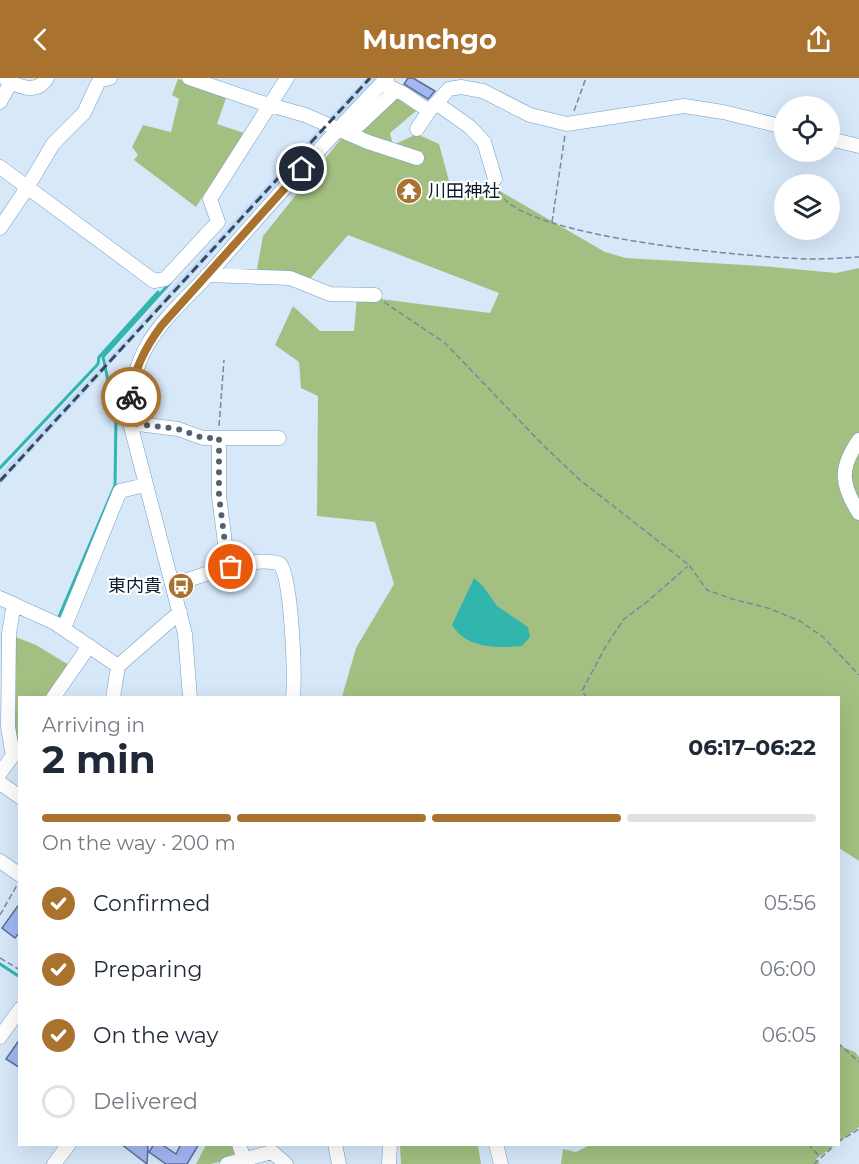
<!DOCTYPE html>
<html lang="en">
<head>
<meta charset="utf-8">
<style>
  :root { --surface:#fff; --page:#f2f2f3; --text:#1f2937; --muted:#747a83; --line:#e0e1e3; --accent:#a9722e }
  body { margin:0; font-family:Montserrat,"Noto Sans JP",sans-serif; background:var(--page); color:var(--text); height:100vh; display:flex; flex-direction:column; font-size:22px; white-space:nowrap }
  * { box-sizing:border-box; margin:0 }
  p { font-size:20px; color:var(--muted) }
  .icon { flex:none; width:33px; height:33px; fill:none; stroke:currentColor; stroke-width:2; stroke-linecap:round; stroke-linejoin:round }
  .map { position:relative; flex:1; overflow:hidden }
  .sheet { position:absolute; left:18px; top:618px; width:822px; height:450px; display:flex; flex-direction:column; background:var(--surface); border-radius:0px; box-shadow:0 6px 24px #0002 }
  .sheet>* { flex:none }
  .tools { position:absolute; left:774px; top:18px; display:grid; gap:12px }
  .tools a { display:grid; place-items:center; width:66px; height:66px; border-radius:50%; background:var(--surface); box-shadow:0 6px 24px #0002; font-size:30px }
  .pin { position:absolute; display:grid; place-items:center; width:51px; height:51px; color:#fff; margin:-26px; border:3px solid #fff; border-radius:50%; box-shadow:0 2px 6px #0007 }
  .courier { position:absolute; display:grid; place-items:center; width:60px; height:60px; margin:-30px; border:4px solid #a9722e; border-radius:50%; background:#fff; color:#222; box-shadow:0 2px 8px #0007 }
  .summary em { font-style:normal; font-weight:700 }
  .summary div { display:flex; flex-direction:column-reverse }
  .summary { display:flex; align-items:center; justify-content:space-between; height:102px; padding:0 24px }
  h1 { font-size:39px; font-weight:700; line-height:45px }
  .bar { display:grid; grid-template-columns:repeat(4,1fr); gap:9px 6px; align-content:center; height:72px; padding:0 24px }
  .bar i { height:8px; border-radius:4px; background:var(--line) }
  .bar .active { background:var(--accent) }
  .bar p { grid-column:span 4 }
  ol { padding:0 24px; list-style:none }
  li { display:flex; align-items:center; gap:18px; height:66px }
  li p { margin-inline-start:auto }
  li .icon { padding:6px; border-radius:50%; background:var(--accent); color:#fff; stroke-width:4 }
  li:last-child { color:var(--muted) }
  li i { width:33px; height:33px; border:3px solid var(--line); border-radius:50% }
  header { display:flex; justify-content:space-between; align-items:center; height:78px; padding:0 24px; background:var(--accent); color:#fff; font-size:27px; font-weight:700 }
  .map>svg:first-child { display:block }
  .built { fill:#c0dcf9 }
  .green { fill:#a3c082 }
  .water { fill:#31b5ac }
  .lines { fill:none; stroke-linecap:round; stroke-linejoin:round }
  .stream { stroke:#31b5ac; stroke-width:3 }
  .building { fill:#a1b8f3; stroke:#5d6d9a; stroke-width:1.5 }
  .minor-casing { stroke:#769dc4; stroke-width:15 }
  .path { stroke:#798999; stroke-width:1.5; stroke-dasharray:6 3; stroke-linecap:butt }
  .minor { stroke:#fff; stroke-width:14 }
  .rail { stroke:#3a4959; stroke-width:3; stroke-dasharray:9 4.5; stroke-linecap:butt }
  .done { stroke:#526272; stroke-width:6; stroke-dasharray:0 10.8 }
  .route { stroke:#a9722e; stroke-width:8 }
  .labels { text-anchor:middle; dominant-baseline:central; stroke-width:4.5; stroke-linejoin:round; paint-order:stroke }
  .poi-label { font-size:18px; fill:#0b1a29; stroke:#fff; text-anchor:start }
</style>
</head>
<body>
<header><svg class="icon" aria-label="back" viewBox="0 0 24 24"><path d="M15 5l-7 7 7 7"/></svg>Munchgo<svg class="icon" aria-label="share" viewBox="0 0 24 24"><path d="M12 15V3M7 8l5-5 5 5M5 13v7h14v-7"/></svg></header>
<div class="map">
<svg width="859" height="1086" viewBox="0 0 859 1086">
  <rect width="100%" height="100%" fill="#d7e8f9"/>
  <path class="built" d="M366 0H376L334 45 327 42Z
    M321 48 328 51 107 289 105 283Z
    M102 286 104 294 0 407V396Z"/>
  <path class="green" d="M178 1 227 17 217 46 244 55 196 129 134 82 138 77 132 69 143 47 171 54 179 21 172 17Z
    M388 14 416 33 390 55 393 67 417 56 439 66 452 114 486 105 605 174 626 180 761 188 836 195 859 190V783L839 770 838 620 342 619 356 570 394 506 375 444 317 438 318 318 301 310 299 284 275 267 293 228 320 253H354L357 218 490 235 499 215 348 157 309 202 257 191 263 158 344 57Z
    M13 558 36 567 69 587 47 619 20 620 19 661H14Z
    M838 967 855 974 859 979V1049L839 1064Z
    M592 1066H835V1067L816 1081 820 1086H561L563 1071 576 1074Z
    M206 1067H232L235 1078 233 1081 210 1086H196Z
    M414 1067H478L481 1086H401L400 1068Z"/>
  <path class="water" d="M474 500 483 508 497 528 528 549 530 559 522 568C496 570 467 571 452 547Z"/>
  <g class="lines">
    <path class="stream" d="M0 390 98 286 99 279 158 214
      M58 541 115 407 116 340 103 279 170 205
      M0 886 20 899"/>
  </g>
  <path class="building" d="M408 0H413L435 13 428 21 404 6Z
    M20 825V854L15 860 2 850Z
    M20 961V990L6 981Z
    M121 1066H145L148 1069 147 1086Z
    M154 1066H161L176 1076 181 1066H199L187 1086H166L149 1074Z"/>
  <g class="lines">
    <g class="minor-casing">
      <path id="minor" d="M5 0C18 9 37 17 47 0
        M189 0 256 23 305 37 368 64 417 80
        M382 5 404 16 429 33 449 11 461 9 483 13 530 37 567 46 684 28 723 34 784 49
        M0 24 11 4
        M436 25 470 49 484 64 495 101
        M354 43 359 47 396 12
        M417 51 429 33
        M830 61 859 68
        M0 89 154 203 165 201 218 144 210 121 287 0
        M0 150 27 110 53 66 84 35 98 5 101 2 110 0
        M207 197 290 200 330 216 375 217
        M130 345 178 351 203 360H279
        M219 360V418L228 489
        M859 362C839 390 841 407 859 435
        M174 506C201 499 253 476 280 486 292 502 295 597 293 620
        M0 520 55 545 118 588
        M64 550 120 413 145 407
        M53 620 89 568
        M113 620 118 588 180 534
        M190 620 185 556 130 345C129 318 134 290 148 266 163 240 188 219 208 197 266 130 325 64 387 0
        M13 678 8 649 9 555 14 526
        M0 695 17 672
        M0 705 20 719
        M0 783 20 797
        M0 959 20 931
        M239 1066 245 1086
        M335 1066 339 1086
        M496 1066 501 1086
        M54 1086 69 1066
        M227 1086 272 1074 286 1086
        M389 1086 390 1066"/>
    </g>
    <path class="path" d="M574 33 586 0
      M499 113C516 160 759 180 809 181 826 181 842 180 859 179
      M552 144 565 57
      M384 224 445 265 543 367 580 402 689 487 707 512 732 521 768 530 800 543 823 559 859 597
      M219 348 224 282
      M587 620 582 613 606 568 624 541 648 523 688 488
      M0 837 17 807
      M0 880 20 892
      M838 965 859 984
      M838 1064 859 1051
      M808 1066 820 1079
      M814 1086 836 1066"/>
    <use href="#minor" class="minor"/>
    <path class="rail" d="M0 403 370 0"/>
  </g>
  <g class="lines">
    <path class="done" d="M131 319 130 345 178 351 203 360H219V418L228 489H231"/>
    <path class="route" d="M131 319C133 292 146 268 162 247L302 91"/>
  </g>
  <defs>
    <g id="temple-disc" transform="scale(1.35)"><circle r="9.5" fill="#a9722e" stroke="#fff"/><path d="M0-6L5-2H3V0L6.5 2.5H4V6H1.5V3h-3V6H-4V2.5H-6.5L-3 0V-2H-5Z" fill="#fff"/></g>
    <g id="bus-disc" transform="scale(1.35)"><circle r="9.5" fill="#a9722e" stroke="#fff"/><path d="M-5-6H5V4H4V6H2V4H-2V6H-4V4H-5ZM-3.5-4V0h7V-4ZM-3.5 1.2v1.5H-2V1.2ZM2 1.2v1.5H3.5V1.2Z" fill="#fff"/></g>
  </defs>
  <g fill-rule="evenodd">
    <use href="#temple-disc" x="409" y="113"/>
    <use href="#bus-disc" x="181" y="508"/>
  </g>
  <g class="labels">
    <g class="poi-label">
      <text x="428" y="113">川田神社</text>
      <text x="162" y="508" text-anchor="end">東内貴</text>
    </g>
  </g>
</svg>
<div class="tools">
<a><svg class="icon" aria-label="locate" viewBox="0 0 24 24"><circle cx="12" cy="12" r="6"/><path d="M12 2v4M12 18v4M2 12h4M18 12h4"/></svg></a>
<a><svg class="icon" aria-label="layers" viewBox="0 0 24 24"><path d="M12 4l9 5-9 5-9-5zM3 14l9 5 9-5"/></svg></a>
</div>
<div class="pin" style="left:231px;top:489px;background:#ea580c"><svg class="icon" aria-label="bag" viewBox="0 0 24 24"><path d="M5 8h14l-1 12H6zM9 8a3 3 0 0 1 6 0"/></svg></div>
<div class="pin" style="left:302px;top:91px;background:#1f2937"><svg class="icon" aria-label="home" viewBox="0 0 24 24"><path d="M3 11l9-7 9 7M6 9v11h12V9"/></svg></div>
<div class="courier" style="left:131px;top:319px"><svg class="icon" aria-label="bike" viewBox="0 0 24 24"><circle cx="6" cy="16" r="4"/><circle cx="18" cy="16" r="4"/><path d="M6 16l4-8h5l3 8M10 8l3 8H6M13 5h3"/></svg></div>
<section class="sheet">
<div class="summary"><div><h1>2 min</h1><p>Arriving in</p></div><em>06:17–06:22</em></div>
<div class="bar"><i class="active"></i><i class="active"></i><i class="active"></i><i></i><p>On the way · 200 m</p></div>
<ol>
<li><svg class="icon" aria-label="check" viewBox="0 0 24 24"><path d="M5 12l5 5 9-10"/></svg>Confirmed<p>05:56</p></li>
<li><svg class="icon" aria-label="check" viewBox="0 0 24 24"><path d="M5 12l5 5 9-10"/></svg>Preparing<p>06:00</p></li>
<li><svg class="icon" aria-label="check" viewBox="0 0 24 24"><path d="M5 12l5 5 9-10"/></svg>On the way<p>06:05</p></li>
<li><i></i>Delivered</li>
</ol>
</section>
</div>
</body>
</html>
